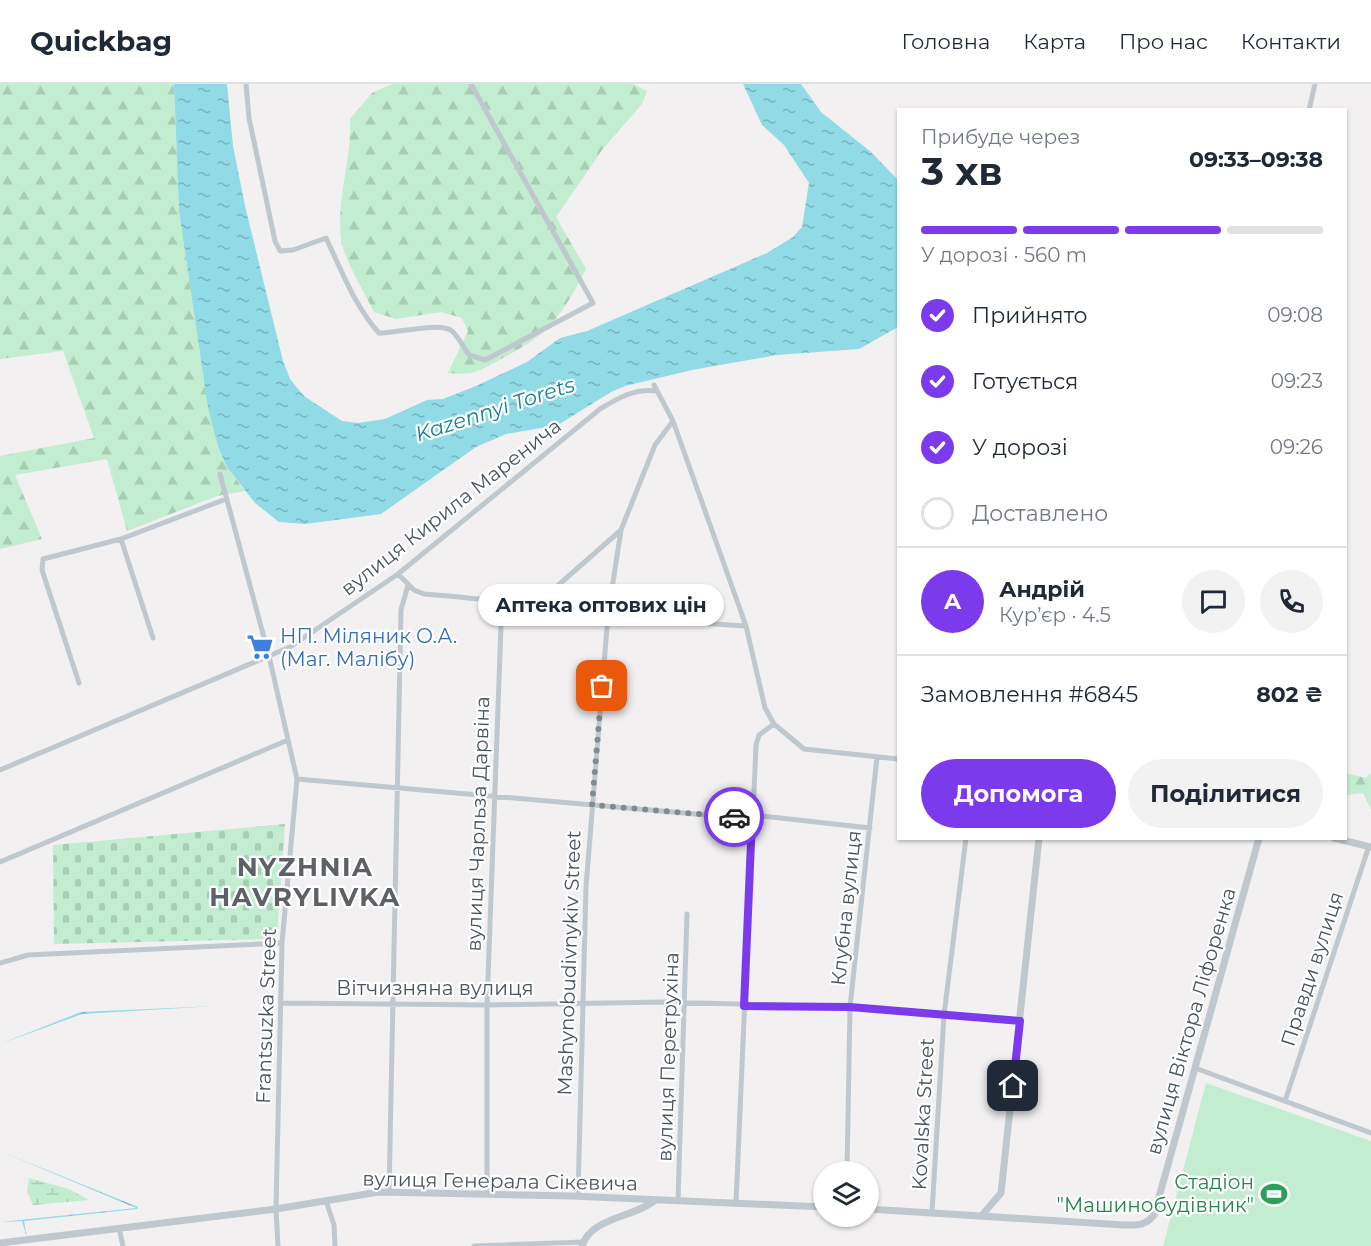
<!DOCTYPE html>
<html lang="uk">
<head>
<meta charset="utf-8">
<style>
  :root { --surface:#fff; --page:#f2f2f3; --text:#1f2937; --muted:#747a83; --line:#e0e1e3; --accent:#7c3aed }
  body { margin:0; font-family:Montserrat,sans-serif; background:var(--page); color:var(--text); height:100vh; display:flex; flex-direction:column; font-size:22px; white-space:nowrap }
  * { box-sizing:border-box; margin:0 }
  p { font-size:20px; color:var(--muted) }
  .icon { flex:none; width:33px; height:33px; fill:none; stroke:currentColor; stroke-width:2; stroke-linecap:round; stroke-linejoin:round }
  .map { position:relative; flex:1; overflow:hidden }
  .side { position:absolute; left:897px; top:24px; width:450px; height:732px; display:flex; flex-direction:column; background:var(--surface); border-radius:0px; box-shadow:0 2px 4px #0004 }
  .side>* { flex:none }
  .buttons { position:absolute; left:813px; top:1077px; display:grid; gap:12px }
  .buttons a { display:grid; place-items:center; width:66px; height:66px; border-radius:50%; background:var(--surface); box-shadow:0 2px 4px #0004; font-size:30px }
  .pin { position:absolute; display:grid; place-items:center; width:51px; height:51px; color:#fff; margin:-26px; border-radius:12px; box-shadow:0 3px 9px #0006 }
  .courier { position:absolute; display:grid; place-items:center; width:60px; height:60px; margin:-30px; border:4px solid #7c3aed; border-radius:50%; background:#fff; color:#222; box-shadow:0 2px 8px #0007 }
  .bubble { position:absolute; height:42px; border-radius:21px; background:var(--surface); box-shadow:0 2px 4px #0004; font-size:20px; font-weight:700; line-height:42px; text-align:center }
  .overview em { font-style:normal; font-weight:700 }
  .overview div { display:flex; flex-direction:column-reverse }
  .overview { display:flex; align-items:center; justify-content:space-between; height:102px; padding:0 24px }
  h1 { font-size:39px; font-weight:700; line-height:45px }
  .bar { display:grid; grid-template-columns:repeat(4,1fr); gap:9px 6px; align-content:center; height:72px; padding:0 24px }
  .bar i { height:8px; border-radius:4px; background:var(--line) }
  .bar .on { background:var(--accent) }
  .bar p { grid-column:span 4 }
  .line { display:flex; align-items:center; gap:15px; padding:0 24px; border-top:2px solid var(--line) }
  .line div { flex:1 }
  .round { display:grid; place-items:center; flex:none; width:63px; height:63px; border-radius:32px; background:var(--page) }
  ol { padding:0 24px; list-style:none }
  li { display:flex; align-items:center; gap:18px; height:66px }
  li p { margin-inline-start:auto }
  li .icon { padding:6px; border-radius:50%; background:var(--accent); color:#fff; stroke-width:4 }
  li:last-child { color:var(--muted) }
  li i { width:33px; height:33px; border:3px solid var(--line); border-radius:50% }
  .primary-button { display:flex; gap:12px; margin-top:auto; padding:12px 24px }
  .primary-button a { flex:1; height:69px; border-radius:36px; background:var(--accent); color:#fff; font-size:24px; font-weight:700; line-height:69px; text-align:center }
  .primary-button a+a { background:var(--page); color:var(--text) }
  header { display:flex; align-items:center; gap:36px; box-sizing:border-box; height:84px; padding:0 30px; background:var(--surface); border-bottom:2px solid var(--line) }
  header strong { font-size:28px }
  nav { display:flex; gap:33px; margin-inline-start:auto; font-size:21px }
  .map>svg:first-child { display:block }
  .forest { fill:url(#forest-firs) }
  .wetland { fill:url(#wetland-marsh) }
  .cemetery { fill:url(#cemetery-stones) }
  .garden { fill:#c2edd0 }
  .water { fill:url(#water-ripples) }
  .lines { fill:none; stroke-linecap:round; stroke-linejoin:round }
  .minor { stroke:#bfc8ce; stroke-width:5 }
  .tertiary { stroke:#bfc8ce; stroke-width:7 }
  .done { stroke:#848b90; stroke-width:6; stroke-dasharray:0 10.8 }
  .route { stroke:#7c3aed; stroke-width:8 }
  .labels { text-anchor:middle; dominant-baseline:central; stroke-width:4.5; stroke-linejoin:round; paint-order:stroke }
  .street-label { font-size:20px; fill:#49555d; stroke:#fff }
  .shop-label { font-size:20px; fill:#366cbe; stroke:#fff; text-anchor:start }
  .leisure-label { font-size:20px; fill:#27864d; stroke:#fff; text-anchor:end }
  .water-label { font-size:21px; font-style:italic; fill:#148295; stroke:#fff }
  .district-label { font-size:26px; font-weight:bold; letter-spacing:1.5px; fill:#5d6165; stroke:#fff }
</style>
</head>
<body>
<header>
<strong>Quickbag</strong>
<nav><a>Головна</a><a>Карта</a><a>Про нас</a><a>Контакти</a></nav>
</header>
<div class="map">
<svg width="1371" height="1162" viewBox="0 0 1371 1162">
  <defs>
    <pattern id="forest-firs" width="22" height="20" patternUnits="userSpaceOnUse" patternTransform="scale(1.5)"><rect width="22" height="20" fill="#c2edd0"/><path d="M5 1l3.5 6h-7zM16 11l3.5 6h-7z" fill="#a8cdb5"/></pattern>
    <pattern id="wetland-marsh" width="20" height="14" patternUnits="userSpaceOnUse" patternTransform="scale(1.5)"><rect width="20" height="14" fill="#c2edd0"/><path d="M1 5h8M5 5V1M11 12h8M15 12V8" fill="none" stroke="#a8cdb5"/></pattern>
    <pattern id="cemetery-stones" width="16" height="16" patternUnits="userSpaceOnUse" patternTransform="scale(1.5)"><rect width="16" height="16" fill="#c2edd0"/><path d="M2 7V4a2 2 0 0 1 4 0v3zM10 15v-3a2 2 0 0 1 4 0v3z" fill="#a8cdb5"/></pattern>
    <pattern id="water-ripples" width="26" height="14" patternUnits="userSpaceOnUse" patternTransform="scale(1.5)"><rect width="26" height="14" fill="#91dbe7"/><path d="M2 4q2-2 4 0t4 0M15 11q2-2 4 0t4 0" fill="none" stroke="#78b4be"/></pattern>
  </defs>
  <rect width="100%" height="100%" fill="#f2f0f0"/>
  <path class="forest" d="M0 0H174L179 127 208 324 227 383 245 407 217 412 127 447 107 375 15 391 42 455 0 465V372L94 354 63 267 0 275Z
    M392 0H633L647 7 642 20 602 66 556 133 586 185C561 233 550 250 501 275 477 288 476 291 448 289L468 247 462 234 441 228 396 235 374 228C366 211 343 173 341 156 336 116 352 76 350 35L372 9Z
    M1346 689 1366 694 1371 689V726L1363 709 1346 711Z"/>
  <path class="wetland" d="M29 1094 69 1105 89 1116 33 1121 27 1107Z"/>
  <path class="cemetery" d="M285 740 277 851 265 855 54 860 53 761Z"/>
  <path class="garden" d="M1206 999 1371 1057V1162H1163Z"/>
  <path class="water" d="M174 0H227L233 62 245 122 283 277 290 295 304 312 342 337 358 339 385 335 427 316 443 315 476 302 527 278 560 254 587 247 767 169 793 153 802 143 809 99 784 61 762 41 743 0H801L821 28 871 68 898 96V243L859 265 777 271 692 286 625 302 611 308 558 341 506 350 476 363 381 430 305 440 279 438 255 419 227 383 218 362 208 324 179 127Z
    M216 922 82 930 0 960 81 928Z
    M0 1067 138 1123 137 1125 24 1137 27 1154 22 1137 0 1138 136 1124Z"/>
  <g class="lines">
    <path class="minor" d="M246 0 249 34 275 157 280 167 293 166 326 154C342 187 354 221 379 249 396 249 443 237 453 248 459 254 464 264 469 271L485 276 593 219 471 0
      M1309 26 1315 0
      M654 301 673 337 724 480 746 542 765 624 774 640 804 665 898 675
      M220 390 269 572 297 695 282 859 276 1125 278 1162
      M398 490 414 506 424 510C532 518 638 537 746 542
      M538 519 621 446
      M153 554 121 455 226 415
      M79 599 42 486 43 475 121 455
      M0 686 290 563 398 490 600 325C618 314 635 304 657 307
      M297 695 752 735
      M752 731 870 744
      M0 778 288 656
      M0 879 28 871 282 859
      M281 919 487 921 665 918 850 923 1020 937
      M1195 984 1371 1049
      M1285 1017 1369 762
      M847 1088 850 923 877 673
      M389 1109 401 526 408 501
      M487 1110V921L502 515
      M578 1112 586 803 608 531 621 446 655 361 673 337
      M326 1117 334 1141 335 1162
      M678 1117 687 830
      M736 1119 756 661 759 651 774 640
      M932 1128 944 931 966 754
      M119 1144 123 1162
      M474 1162 584 1158"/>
    <path class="tertiary" d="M1334 754 1371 763
      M868 1125 1124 1141C1138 1141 1145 1142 1154 1131L1259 754
      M982 1131 1001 1109 1039 754
      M0 1159 276 1125 379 1108 571 1112 824 1123
      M582 1162C591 1133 634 1134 655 1116"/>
  </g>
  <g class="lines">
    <path class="done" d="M602 602 592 721 734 733"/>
    <path class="route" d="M734 733 752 735 744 922 850 923 1020 937 1013 1002"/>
  </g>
  <defs>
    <g id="supermarket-bare" transform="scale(2.07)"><path d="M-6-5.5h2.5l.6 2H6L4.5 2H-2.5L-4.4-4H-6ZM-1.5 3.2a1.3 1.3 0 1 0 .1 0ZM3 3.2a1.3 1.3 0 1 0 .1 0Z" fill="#3f7fe0" stroke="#fff" stroke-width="2.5" paint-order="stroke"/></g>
    <g id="stadium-bare" transform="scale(2.07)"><path d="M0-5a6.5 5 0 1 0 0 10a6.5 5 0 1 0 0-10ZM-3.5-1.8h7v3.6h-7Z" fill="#2e9e5b" stroke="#fff" stroke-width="2.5" paint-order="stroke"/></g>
  </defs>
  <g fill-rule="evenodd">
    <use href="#supermarket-bare" x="260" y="563"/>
    <use href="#stadium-bare" x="1274" y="1110"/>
  </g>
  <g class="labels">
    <g class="street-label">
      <text transform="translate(451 423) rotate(-38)">вулиця Кирила Маренича</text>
      <text transform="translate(478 740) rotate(-88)">вулиця Чарльза Дарвіна</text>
      <text transform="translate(846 824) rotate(-84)">Клубна вулиця</text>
      <text transform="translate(569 879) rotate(-88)">Mashynobudivnykiv Street</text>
      <text transform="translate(1312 885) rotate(-72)">Правди вулиця</text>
      <text x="435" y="904">Вітчизняна вулиця</text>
      <text transform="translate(266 932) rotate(-88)">Frantsuzka Street</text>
      <text transform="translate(1191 937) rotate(-74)">вулиця Віктора Ліфоренка</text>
      <text transform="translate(668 973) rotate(-88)">вулиця Перетрухіна</text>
      <text transform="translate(923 1030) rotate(-87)">Kovalska Street</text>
      <text transform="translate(500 1097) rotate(1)">вулиця Генерала Сікевича</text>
    </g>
    <g class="shop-label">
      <text x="280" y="552">НП. Міляник О.А.<tspan x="280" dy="23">(Маг. Малібу)</tspan></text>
    </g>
    <g class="leisure-label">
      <text x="1254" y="1098">Стадіон<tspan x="1254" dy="23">"Машинобудівник"</tspan></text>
    </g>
    <g class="water-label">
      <text transform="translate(495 325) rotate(-18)">Kazennyi Torets</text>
    </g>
    <g class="district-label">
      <text x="305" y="783">NYZHNIA<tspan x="305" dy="30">HAVRYLIVKA</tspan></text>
    </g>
  </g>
</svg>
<div class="buttons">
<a><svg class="icon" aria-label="layers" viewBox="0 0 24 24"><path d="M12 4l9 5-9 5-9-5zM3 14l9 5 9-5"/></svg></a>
</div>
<div class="pin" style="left:602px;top:602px;background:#ea580c"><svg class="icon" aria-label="bag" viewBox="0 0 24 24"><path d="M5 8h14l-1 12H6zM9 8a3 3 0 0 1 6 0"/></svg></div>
<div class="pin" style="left:1013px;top:1002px;background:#1f2937"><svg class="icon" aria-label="home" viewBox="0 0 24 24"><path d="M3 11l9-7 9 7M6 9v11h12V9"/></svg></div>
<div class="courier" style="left:734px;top:733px"><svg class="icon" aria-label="car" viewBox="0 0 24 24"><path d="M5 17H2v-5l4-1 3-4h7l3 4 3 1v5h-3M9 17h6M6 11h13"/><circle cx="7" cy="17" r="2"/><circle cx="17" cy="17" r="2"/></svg></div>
<div class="bubble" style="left:478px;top:500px;width:246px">Аптека оптових цін</div>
<section class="side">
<div class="overview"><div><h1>3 хв</h1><p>Прибуде через</p></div><em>09:33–09:38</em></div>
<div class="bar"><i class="on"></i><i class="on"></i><i class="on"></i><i></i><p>У дорозі · 560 m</p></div>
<ol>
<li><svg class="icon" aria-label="check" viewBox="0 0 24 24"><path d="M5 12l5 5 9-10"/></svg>Прийнято<p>09:08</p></li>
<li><svg class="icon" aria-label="check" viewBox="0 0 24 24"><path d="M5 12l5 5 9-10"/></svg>Готується<p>09:23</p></li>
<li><svg class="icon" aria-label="check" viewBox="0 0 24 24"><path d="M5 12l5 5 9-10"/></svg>У дорозі<p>09:26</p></li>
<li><i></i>Доставлено</li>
</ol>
<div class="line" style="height:108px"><b class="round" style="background:var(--accent);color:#fff">А</b><div><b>Андрій</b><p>Кур’єр · 4.5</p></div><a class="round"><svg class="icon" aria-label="chat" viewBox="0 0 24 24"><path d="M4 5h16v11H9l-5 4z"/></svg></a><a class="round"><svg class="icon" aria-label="phone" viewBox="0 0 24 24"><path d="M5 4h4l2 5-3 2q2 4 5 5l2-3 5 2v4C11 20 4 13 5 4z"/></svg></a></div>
<div class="line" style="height:78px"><div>Замовлення #6845</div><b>802 ₴</b></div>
<div class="primary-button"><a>Допомога</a><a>Поділитися</a></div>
</section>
</div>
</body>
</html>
